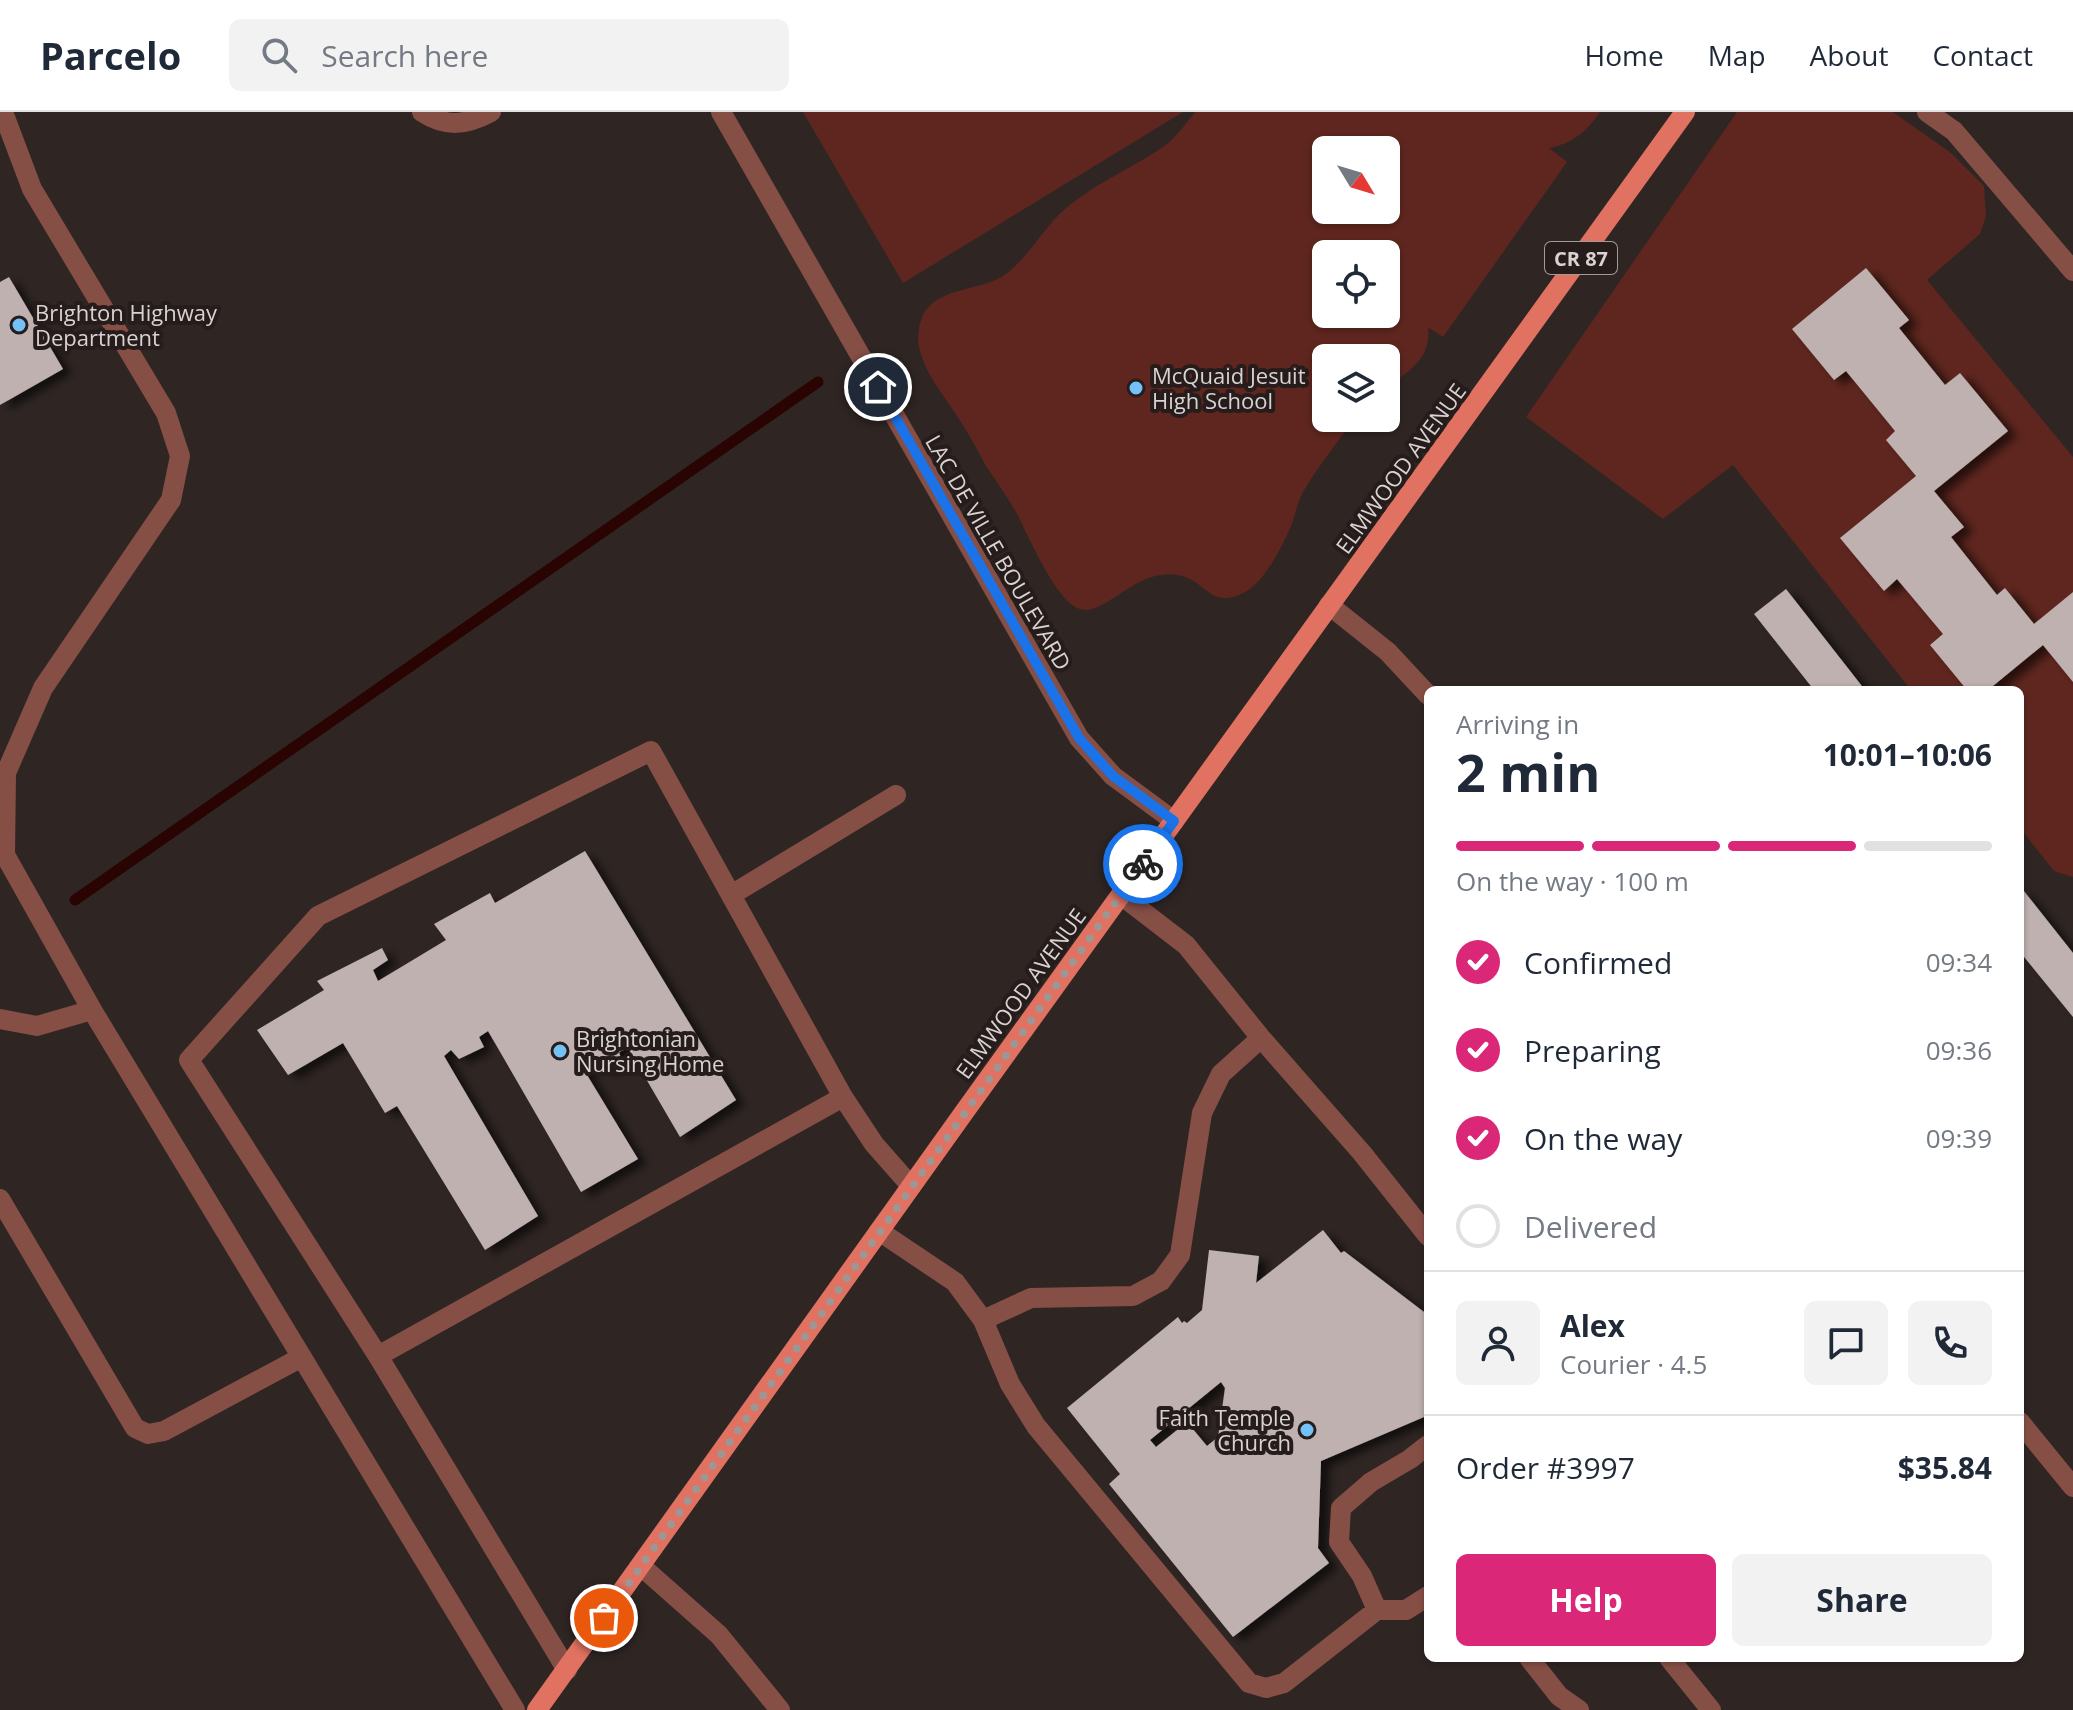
<!DOCTYPE html>
<html lang="en">
<head>
<meta charset="utf-8">
<style>
  :root { --surface:#fff; --page:#f2f2f3; --text:#1f2937; --muted:#747a83; --line:#e0e1e3; --accent:#db2777 }
  body { margin:0; font-family:"Open Sans",sans-serif; background:var(--page); color:var(--text); height:100vh; display:flex; flex-direction:column; font-size:30px; white-space:nowrap }
  * { box-sizing:border-box; margin:0 }
  p { font-size:26px; color:var(--muted) }
  .icon { flex:none; width:44px; height:44px; fill:none; stroke:currentColor; stroke-width:2; stroke-linecap:round; stroke-linejoin:round }
  .map { position:relative; flex:1; overflow:hidden }
  .sheet { position:absolute; left:1424px; top:574px; width:600px; height:976px; display:flex; flex-direction:column; background:var(--surface); border-radius:12px; box-shadow:0 2px 6px #0004 }
  .sheet>* { flex:none }
  .needle { width:52px; rotate:128deg }
  .tools { position:absolute; left:1312px; top:24px; display:grid; gap:16px }
  .tools a { display:grid; place-items:center; width:88px; height:88px; border-radius:12px; background:var(--surface); box-shadow:0 2px 6px #0004; font-size:40px }
  .pin { position:absolute; display:grid; place-items:center; width:68px; height:68px; color:#fff; margin:-34px; border:4px solid #fff; border-radius:50%; box-shadow:0 2px 8px #0007 }
  .courier { position:absolute; display:grid; place-items:center; width:80px; height:80px; margin:-40px; border:6px solid #1a73e8; border-radius:50%; background:#fff; color:#222; box-shadow:0 2px 10px #0007 }
  .summary em { font-style:normal; font-weight:700 }
  .summary div { display:flex; flex-direction:column-reverse }
  .summary { display:flex; align-items:center; justify-content:space-between; height:136px; padding:0 32px }
  h1 { font-size:52px; font-weight:700; line-height:60px }
  .bar { display:grid; grid-template-columns:repeat(4,1fr); gap:12px 8px; align-content:center; height:96px; padding:0 32px }
  .bar i { height:10px; border-radius:6px; background:var(--line) }
  .bar .selected { background:var(--accent) }
  .bar p { grid-column:span 4 }
  .line { display:flex; align-items:center; gap:20px; padding:0 32px; border-top:2px solid var(--line) }
  .line div { flex:1 }
  .round { display:grid; place-items:center; flex:none; width:84px; height:84px; border-radius:12px; background:var(--page) }
  ol { padding:0 32px; list-style:none }
  li { display:flex; align-items:center; gap:24px; height:88px }
  li p { margin-inline-start:auto }
  li .icon { padding:8px; border-radius:50%; background:var(--accent); color:#fff; stroke-width:4 }
  li:last-child { color:var(--muted) }
  li i { width:44px; height:44px; border:4px solid var(--line); border-radius:50% }
  .cta { display:flex; gap:16px; margin-top:auto; padding:16px 32px }
  .cta a { flex:1; height:92px; border-radius:12px; background:var(--accent); color:#fff; font-size:32px; font-weight:700; line-height:92px; text-align:center }
  .cta a+a { background:var(--page); color:var(--text) }
  header { display:flex; align-items:center; gap:48px; box-sizing:border-box; height:112px; padding:0 40px; background:var(--surface); border-bottom:2px solid var(--line) }
  header strong { font-size:38px }
  nav { display:flex; gap:44px; margin-inline-start:auto; font-size:28px }
  .search { width:560px; height:72px; background:var(--page); display:flex; align-items:center; gap:20px; box-sizing:border-box; padding:0 28px; border-radius:12px; color:var(--muted); font-size:30px }
  .map>svg:first-child { display:block }
  .green { fill:#5e261e; fill-rule:evenodd }
  .lines { fill:none; stroke-linecap:round; stroke-linejoin:round }
  .stream { stroke:#2a0402; stroke-width:11 }
  .building { fill:#beb1af; fill-rule:evenodd; filter:url(#shadow) }
  .service { stroke:#864f46; stroke-width:20 }
  .minor { stroke:#864f46; stroke-width:20 }
  .tertiary { stroke:#864f46; stroke-width:20 }
  .primary { stroke:#e17160; stroke-width:20 }
  .done { stroke:#9d9694; stroke-width:8; stroke-dasharray:0 14.4 }
  .route { stroke:#1a73e8; stroke-width:10 }
  .poi-dot { fill:#73c1f6; stroke:#251c1b; stroke-width:3 }
  .labels { text-anchor:middle; dominant-baseline:central; stroke-width:8; stroke-linejoin:round; paint-order:stroke }
  .shield { fill:#251c1b; stroke:#a29b9a; stroke-width:2 }
  .shield-label { font-size:20px; font-weight:bold; fill:#d8d2d1 }
  .poi-label { font-size:22px; fill:#d8d2d1; stroke:#251c1b; text-anchor:start }
  .street-label { font-size:22px; fill:#d8d2d1; stroke:#251c1b }
</style>
</head>
<body>
<header>
<strong>Parcelo</strong>
<div class="search"><svg class="icon" aria-label="search" viewBox="0 0 24 24"><circle cx="10" cy="10" r="6"/><path d="M15 15l6 6"/></svg>Search here</div>
<nav><a>Home</a><a>Map</a><a>About</a><a>Contact</a></nav>
</header>
<div class="map">
<svg width="2073" height="1598" viewBox="0 0 2073 1598">
  <defs>
    <filter id="shadow"><feDropShadow dx="9" dy="5" stdDeviation="4" flood-color="#0009"/></filter>
  </defs>
  <rect width="100%" height="100%" fill="#2f2624"/>
  <path class="green" d="M803 0H1183L903 171Z
    M1195 0H1600C1587 20 1571 32 1549 36L1567 50 1443 225 1428 215C1432 246 1409 260 1386 275V246H1326V306H1355C1338 330 1318 354 1303 380 1298 389 1296 399 1293 409 1285 429 1266 468 1247 479 1211 499 1208 471 1182 464 1135 452 1105 509 1077 496 1054 485 1028 423 1016 400 1007 384 996 369 986 354 978 340 971 325 962 312 948 288 927 266 920 239 916 227 919 207 926 198 943 175 982 178 1003 164 1029 146 1042 117 1065 97 1098 69 1134 56 1167 32 1177 24 1187 10 1195 0ZM1326 38H1386V98H1326ZM1326 142H1386V202H1326Z
    M1737 0H1893L1951 41 1984 74 1986 104 1980 122 1927 168 2073 345V765L2054 759 2020 716V578H1911L1733 353 1663 407 1526 305Z"/>
  <g class="lines">
    <path class="stream" d="M75 788 818 270"/>
  </g>
  <path class="building" d="M1866 156 1909 208 1899 216 1945 273 1960 261 2008 319 1934 379 1964 415 1951 425 1997 483 2005 476 2034 512 2073 480V570L2043 533 1988 578H1967L1930 533 1943 522 1897 467 1884 479 1840 426 1916 364 1886 328 1895 319 1846 259 1834 268 1792 217Z
    M9 165 63 257 0 293V170Z
    M1786 477 1865 578H1814L1754 502Z
    M585 739 736 988 680 1025 628 936 619 940 622 950 606 959 597 951 584 958 638 1047 581 1080 488 919 479 925 484 935 459 947 451 938 444 944 538 1104 485 1138 397 994 385 1001 343 931 288 963 257 918 324 878 317 869 382 836 388 848 373 858 378 869 446 828 434 812 490 781 495 791Z
    M2020 774 2073 841V905L2020 840Z
    M1323 1118 1341 1141 1344 1139 1428 1203V1270L1424 1305 1321 1349 1318 1436 1329 1451 1233 1525 1109 1372 1120 1362 1067 1296 1178 1205 1182 1211 1184 1209 1187 1211 1202 1198 1209 1138 1259 1144 1256 1171ZM1221 1270 1225 1276 1218 1325 1207 1334 1187 1310 1156 1335 1150 1328Z"/>
  <g class="lines">
    <path class="service" d="M3 0 32 77 166 301 180 344 171 388 43 576 6 661 5 743 92 898 515 1598
      M422 0C446 16 467 13 491 0
      M731 783 896 683
      M0 907 37 914 92 898
      M1261 926 1362 1041 1428 1124
      M0 1087 135 1316 148 1322 164 1319 302 1245
      M879 1119 955 1170 983 1208 1031 1186 1133 1184 1161 1169 1180 1143 1202 1001 1221 962 1261 926 1186 833 1121 783
      M983 1208 1010 1272 1036 1314 1249 1571 1266 1576 1284 1571 1377 1498H1406L1428 1484
      M378 1244 189 948 318 804 651 639 843 985
      M1377 1498 1362 1464 1339 1430 1341 1396 1371 1370 1410 1347 1428 1333
      M1529 1546 1559 1584 1579 1598
      M1669 1546 1711 1598
      M567 1558 378 1244 843 985 874 1032 911 1074"/>
    <path class="minor" d="M1927 0 1954 19 2073 159
      M1329 493 1388 540 1428 583
      M2020 1310 2073 1375
      M641 1454 719 1523 780 1598"/>
    <path class="tertiary" d="M721 0 1079 626 1113 664 1174 709"/>
    <path class="primary" d="M537 1598 965 999 1685 0"/>
  </g>
  <g class="lines">
    <path class="done" d="M604 1506 1143 752"/>
    <path class="route" d="M878 275 1079 626 1113 664 1174 709 1143 752"/>
  </g>
  <g class="poi-dot">
    <circle cx="19" cy="213" r="8"/>
    <circle cx="1136" cy="276" r="8"/>
    <circle cx="560" cy="939" r="8"/>
    <circle cx="1307" cy="1318" r="8"/>
  </g>
  <g class="labels">
    <rect class="shield" x="1545" y="130" width="72" height="32" rx="6"/>
    <g class="shield-label">
      <text x="1581" y="146">CR 87</text>
    </g>
    <g class="poi-label">
      <text x="35" y="200">Brighton Highway<tspan x="35" dy="25">Department</tspan></text>
      <text x="1152" y="263">McQuaid Jesuit<tspan x="1152" dy="25">High School</tspan></text>
      <text x="576" y="926">Brightonian<tspan x="576" dy="25">Nursing Home</tspan></text>
      <text x="1291" y="1305" text-anchor="end">Faith Temple<tspan x="1291" dy="25">Church</tspan></text>
    </g>
    <g class="street-label">
      <text transform="translate(1400 356) rotate(-54)">ELMWOOD AVENUE</text>
      <text transform="translate(999 440) rotate(60)">LAC DE VILLE BOULEVARD</text>
      <text transform="translate(1020 881) rotate(-54)">ELMWOOD AVENUE</text>
    </g>
  </g>
</svg>
<div class="tools">
<a><svg class="needle" viewBox="-14 -14 28 28"><path d="M0-13l5 13h-10z" fill="#e53935"/><path d="M0 13l5-13h-10z" fill="#747a83"/></svg></a>
<a><svg class="icon" aria-label="locate" viewBox="0 0 24 24"><circle cx="12" cy="12" r="6"/><path d="M12 2v4M12 18v4M2 12h4M18 12h4"/></svg></a>
<a><svg class="icon" aria-label="layers" viewBox="0 0 24 24"><path d="M12 4l9 5-9 5-9-5zM3 14l9 5 9-5"/></svg></a>
</div>
<div class="pin" style="left:604px;top:1506px;background:#ea580c"><svg class="icon" aria-label="bag" viewBox="0 0 24 24"><path d="M5 8h14l-1 12H6zM9 8a3 3 0 0 1 6 0"/></svg></div>
<div class="pin" style="left:878px;top:275px;background:#1f2937"><svg class="icon" aria-label="home" viewBox="0 0 24 24"><path d="M3 11l9-7 9 7M6 9v11h12V9"/></svg></div>
<div class="courier" style="left:1143px;top:752px"><svg class="icon" aria-label="bike" viewBox="0 0 24 24"><circle cx="6" cy="16" r="4"/><circle cx="18" cy="16" r="4"/><path d="M6 16l4-8h5l3 8M10 8l3 8H6M13 5h3"/></svg></div>
<section class="sheet">
<div class="summary"><div><h1>2 min</h1><p>Arriving in</p></div><em>10:01–10:06</em></div>
<div class="bar"><i class="selected"></i><i class="selected"></i><i class="selected"></i><i></i><p>On the way · 100 m</p></div>
<ol>
<li><svg class="icon" aria-label="check" viewBox="0 0 24 24"><path d="M5 12l5 5 9-10"/></svg>Confirmed<p>09:34</p></li>
<li><svg class="icon" aria-label="check" viewBox="0 0 24 24"><path d="M5 12l5 5 9-10"/></svg>Preparing<p>09:36</p></li>
<li><svg class="icon" aria-label="check" viewBox="0 0 24 24"><path d="M5 12l5 5 9-10"/></svg>On the way<p>09:39</p></li>
<li><i></i>Delivered</li>
</ol>
<div class="line" style="height:144px"><a class="round"><svg class="icon" aria-label="person" viewBox="0 0 24 24"><circle cx="12" cy="8" r="4"/><path d="M4 21q1-7 8-7t8 7"/></svg></a><div><b>Alex</b><p>Courier · 4.5</p></div><a class="round"><svg class="icon" aria-label="chat" viewBox="0 0 24 24"><path d="M4 5h16v11H9l-5 4z"/></svg></a><a class="round"><svg class="icon" aria-label="phone" viewBox="0 0 24 24"><path d="M5 4h4l2 5-3 2q2 4 5 5l2-3 5 2v4C11 20 4 13 5 4z"/></svg></a></div>
<div class="line" style="height:104px"><div>Order #3997</div><b>$35.84</b></div>
<div class="cta"><a>Help</a><a>Share</a></div>
</section>
</div>
</body>
</html>
